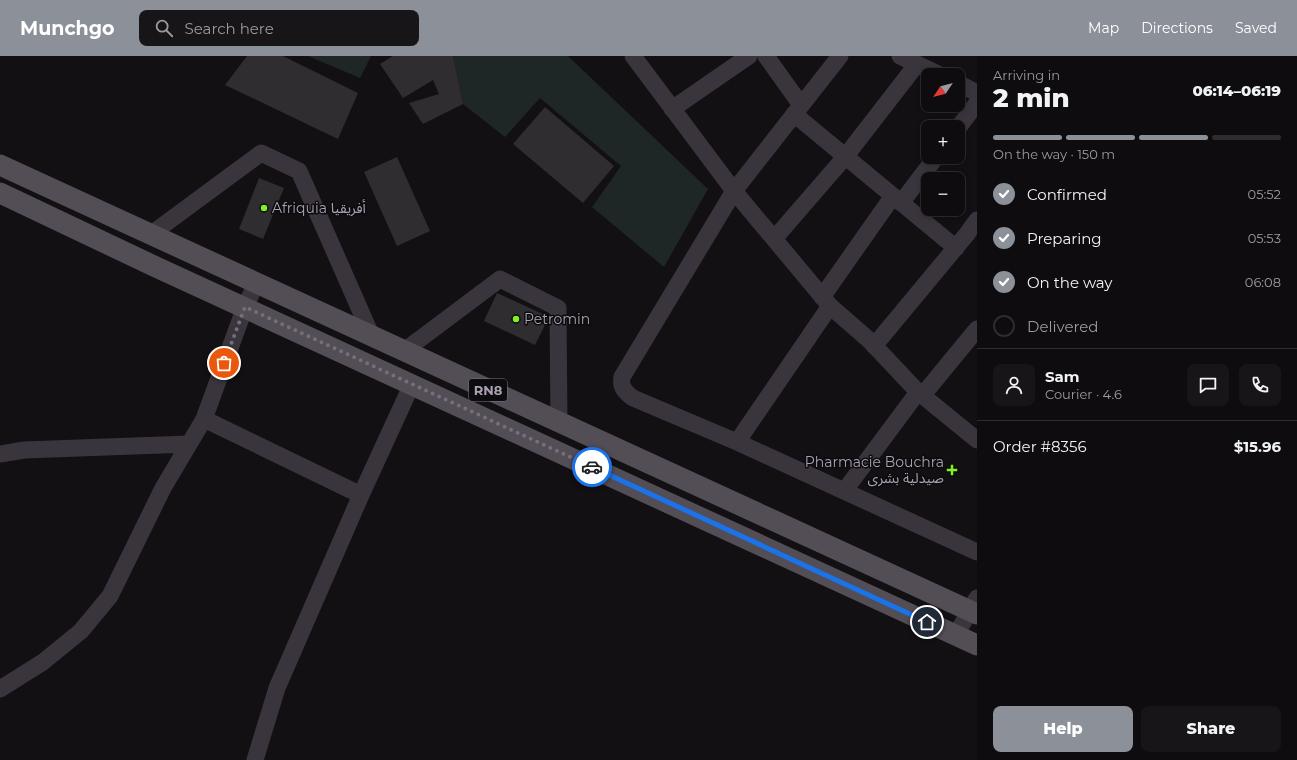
<!DOCTYPE html>
<html lang="en">
<head>
<meta charset="utf-8">
<style>
  :root { --surface:#0e0c0e; --page:#171517; --text:#f1f3f6; --muted:#9b9b9e; --line:#2e2c2e; --accent:#8c9099 }
  body { margin:0; font-family:Montserrat,"Noto Sans Arabic",sans-serif; background:var(--page); color:var(--text); height:100vh; display:flex; flex-direction:column; font-size:15px; white-space:nowrap }
  * { box-sizing:border-box; margin:0 }
  p { font-size:13px; color:var(--muted) }
  .icon { flex:none; width:22px; height:22px; fill:none; stroke:currentColor; stroke-width:2; stroke-linecap:round; stroke-linejoin:round }
  .map { position:relative; flex:1; overflow:hidden }
  .drawer { display:flex; flex-direction:column; background:var(--surface); width:320px }
  .drawer>* { flex:none }
  .needle { width:26px; rotate:235deg }
  .buttons { position:absolute; left:921px; top:12px; display:grid; gap:8px }
  .buttons a { display:grid; place-items:center; width:44px; height:44px; border-radius:8px; background:var(--surface); box-shadow:0 2px 6px #0003,0 0 0 1px var(--line); font-size:20px }
  .pin { position:absolute; display:grid; place-items:center; width:34px; height:34px; color:#fff; margin:-17px; border:2px solid #fff; border-radius:50%; box-shadow:0 1px 4px #0007 }
  .courier { position:absolute; display:grid; place-items:center; width:40px; height:40px; margin:-20px; border:3px solid #1a73e8; border-radius:50%; background:#fff; color:#222; box-shadow:0 1px 5px #0007 }
  .headline em { font-style:normal; font-weight:800 }
  .headline div { display:flex; flex-direction:column-reverse }
  .headline { display:flex; align-items:center; justify-content:space-between; height:68px; padding:0 16px }
  h1 { font-size:26px; font-weight:800; line-height:30px }
  .bar { display:grid; grid-template-columns:repeat(4,1fr); gap:6px 4px; align-content:center; height:48px; padding:0 16px }
  .bar i { height:5px; border-radius:3px; background:var(--line) }
  .bar .selected { background:var(--accent) }
  .bar p { grid-column:span 4 }
  .line { display:flex; align-items:center; gap:10px; padding:0 16px; border-top:1px solid var(--line) }
  .line div { flex:1 }
  .round { display:grid; place-items:center; flex:none; width:42px; height:42px; border-radius:8px; background:var(--page) }
  ol { padding:0 16px; list-style:none }
  li { display:flex; align-items:center; gap:12px; height:44px }
  li p { margin-inline-start:auto }
  li .icon { padding:4px; border-radius:50%; background:var(--accent); color:#fff; stroke-width:4 }
  li:last-child { color:var(--muted) }
  li i { width:22px; height:22px; border:2px solid var(--line); border-radius:50% }
  .cta { display:flex; gap:8px; margin-top:auto; padding:8px 16px }
  .cta a { flex:1; height:46px; border-radius:8px; background:var(--accent); color:#fff; font-size:16px; font-weight:800; line-height:46px; text-align:center }
  .cta a+a { background:var(--page); color:var(--text) }
  header { display:flex; align-items:center; gap:24px; box-sizing:border-box; height:56px; padding:0 20px; background:var(--accent); color:#fff }
  header strong { font-size:19px }
  nav { display:flex; gap:22px; margin-inline-start:auto; font-size:14px }
  .search { width:280px; height:36px; background:var(--page); display:flex; align-items:center; gap:10px; box-sizing:border-box; padding:0 14px; border-radius:8px; color:var(--muted); font-size:15px }
  main { display:flex; flex:1; min-height:0 }
  .map>svg:first-child { display:block }
  .green { fill:#1f2626 }
  .building { fill:#302d31 }
  .lines { fill:none; stroke-linecap:round; stroke-linejoin:round }
  .minor { stroke:#3a353c; stroke-width:17 }
  .major { stroke:#534d56; stroke-width:21 }
  .done { stroke:#756e7b; stroke-width:4; stroke-dasharray:0 7.2 }
  .route { stroke:#1a73e8; stroke-width:5 }
  .poi-dot { fill:#82f228; stroke:#0c0b0d; stroke-width:1.5 }
  .labels { text-anchor:middle; dominant-baseline:central; stroke-width:3; stroke-linejoin:round; paint-order:stroke }
  .shield { fill:#0c0b0d; stroke:#7b7481; stroke-width:1 }
  .shield-label { font-size:13px; font-weight:bold; fill:#aba1b3 }
  .poi-label { font-size:14px; fill:#aba1b3; stroke:#0c0b0d; text-anchor:start }
</style>
</head>
<body>
<header>
<strong>Munchgo</strong>
<div class="search"><svg class="icon" aria-label="search" viewBox="0 0 24 24"><circle cx="10" cy="10" r="6"/><path d="M15 15l6 6"/></svg>Search here</div>
<nav><a>Map</a><a>Directions</a><a>Saved</a></nav>
</header>
<main>
<div class="map">
<svg width="977" height="704" viewBox="0 0 977 704">
  <rect width="100%" height="100%" fill="#121012"/>
  <path class="green" d="M308 0H371L360 22Z
    M453 0H568L708 133 664 211 592 151 621 110 540 42 505 81 463 48Z"/>
  <path class="building" d="M247 0H283L358 37 338 83 225 29Z
    M393 0H453L463 48 423 68 409 47 439 38 433 24 403 42 380 8Z
    M545 51 614 110 583 147 513 88Z
    M397 101 430 175 397 190 364 116Z
    M259 122 284 132 263 183 239 173Z
    M497 237 549 261 535 289 484 265Z"/>
  <g class="lines">
    <path class="minor" d="M633 0 734 135 830 250 869 284 918 336 977 384
      M766 0 801 49
      M840 0 734 135 622 321C620 331 625 336 633 342L737 386 977 496
      M900 0 940 19
      M958 27 977 37
      M672 53 749 0
      M794 58 956 192
      M958 72 977 47
      M901 147 936 101
      M150 179 261 97 299 115 372 281
      M774 183 845 101 917 8
      M822 241 893 140
      M874 290 967 178 977 164
      M404 295 500 223 558 252 559 367
      M922 340 977 273
      M204 363 361 439
      M737 386 830 250
      M0 398 24 394 189 388
      M845 434 918 336
      M956 579 977 542
      M0 633 43 606 81 575 110 540 163 432 204 363 245 251 256 228
      M255 704 277 632 361 439 412 328"/>
    <path class="major" d="M0 109 977 558
      M0 137 156 211 977 589"/>
  </g>
  <g class="lines">
    <path class="done" d="M224 307 245 251 592 411"/>
    <path class="route" d="M592 411 927 566"/>
  </g>
  <g class="poi-dot">
    <circle cx="264" cy="152" r="4"/>
    <circle cx="516" cy="263" r="4"/>
    <path d="M950 408h4v4h4v4h-4v4h-4v-4h-4v-4h4z"/>
  </g>
  <g class="labels">
    <rect class="shield" x="469" y="323" width="38" height="22" rx="3"/>
    <g class="shield-label">
      <text x="488" y="334">RN8</text>
    </g>
    <g class="poi-label">
      <text x="272" y="152">Afriquia أفريقيا</text>
      <text x="524" y="263">Petromin</text>
      <text x="944" y="406" text-anchor="end">Pharmacie Bouchra<tspan x="944" dy="16">صيدلية بشرى</tspan></text>
    </g>
  </g>
</svg>
<div class="buttons">
<a><svg class="needle" viewBox="-14 -14 28 28"><path d="M0-13l5 13h-10z" fill="#e53935"/><path d="M0 13l5-13h-10z" fill="#9b9b9e"/></svg></a>
<a>+</a>
<a>−</a>
</div>
<div class="pin" style="left:224px;top:307px;background:#ea580c"><svg class="icon" aria-label="bag" viewBox="0 0 24 24"><path d="M5 8h14l-1 12H6zM9 8a3 3 0 0 1 6 0"/></svg></div>
<div class="pin" style="left:927px;top:566px;background:#1f2937"><svg class="icon" aria-label="home" viewBox="0 0 24 24"><path d="M3 11l9-7 9 7M6 9v11h12V9"/></svg></div>
<div class="courier" style="left:592px;top:411px"><svg class="icon" aria-label="car" viewBox="0 0 24 24"><path d="M5 17H2v-5l4-1 3-4h7l3 4 3 1v5h-3M9 17h6M6 11h13"/><circle cx="7" cy="17" r="2"/><circle cx="17" cy="17" r="2"/></svg></div>
</div>
<section class="drawer">
<div class="headline"><div><h1>2 min</h1><p>Arriving in</p></div><em>06:14–06:19</em></div>
<div class="bar"><i class="selected"></i><i class="selected"></i><i class="selected"></i><i></i><p>On the way · 150 m</p></div>
<ol>
<li><svg class="icon" aria-label="check" viewBox="0 0 24 24"><path d="M5 12l5 5 9-10"/></svg>Confirmed<p>05:52</p></li>
<li><svg class="icon" aria-label="check" viewBox="0 0 24 24"><path d="M5 12l5 5 9-10"/></svg>Preparing<p>05:53</p></li>
<li><svg class="icon" aria-label="check" viewBox="0 0 24 24"><path d="M5 12l5 5 9-10"/></svg>On the way<p>06:08</p></li>
<li><i></i>Delivered</li>
</ol>
<div class="line" style="height:72px"><a class="round"><svg class="icon" aria-label="person" viewBox="0 0 24 24"><circle cx="12" cy="8" r="4"/><path d="M4 21q1-7 8-7t8 7"/></svg></a><div><b>Sam</b><p>Courier · 4.6</p></div><a class="round"><svg class="icon" aria-label="chat" viewBox="0 0 24 24"><path d="M4 5h16v11H9l-5 4z"/></svg></a><a class="round"><svg class="icon" aria-label="phone" viewBox="0 0 24 24"><path d="M5 4h4l2 5-3 2q2 4 5 5l2-3 5 2v4C11 20 4 13 5 4z"/></svg></a></div>
<div class="line" style="height:52px"><div>Order #8356</div><b>$15.96</b></div>
<div class="cta"><a>Help</a><a>Share</a></div>
</section>
</main>
</body>
</html>
